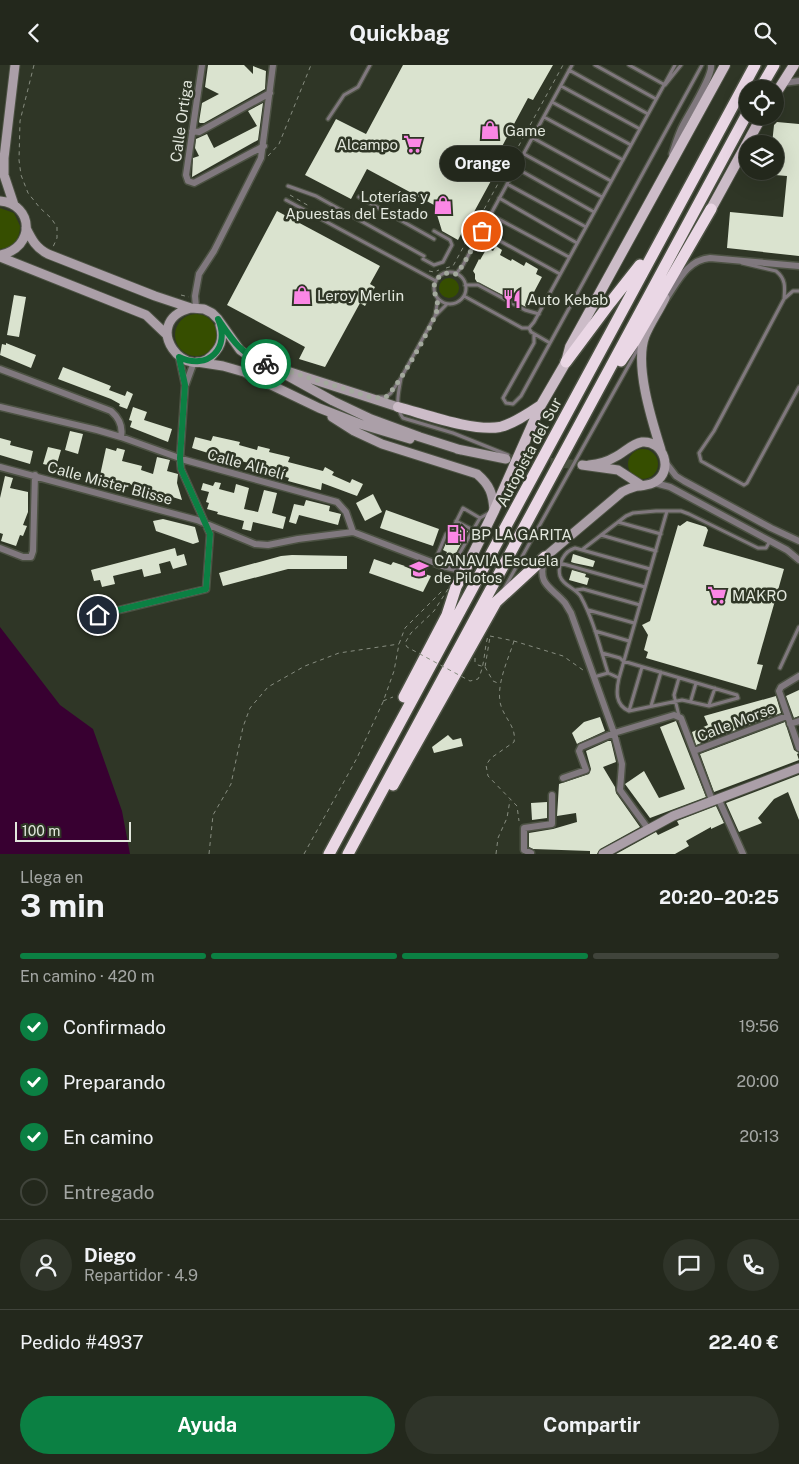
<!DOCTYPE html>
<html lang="es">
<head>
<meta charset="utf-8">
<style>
  :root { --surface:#23281c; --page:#2f3429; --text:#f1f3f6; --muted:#a3a6a3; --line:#40443b; --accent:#0b8043 }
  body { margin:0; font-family:"Public Sans",sans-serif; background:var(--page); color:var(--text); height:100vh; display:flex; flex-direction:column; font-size:19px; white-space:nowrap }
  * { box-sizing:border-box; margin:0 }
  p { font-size:16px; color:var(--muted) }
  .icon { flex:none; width:28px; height:28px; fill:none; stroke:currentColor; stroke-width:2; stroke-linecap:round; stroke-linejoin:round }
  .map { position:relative; height:789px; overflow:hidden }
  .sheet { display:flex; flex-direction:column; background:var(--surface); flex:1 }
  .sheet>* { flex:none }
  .tools { position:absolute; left:739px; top:15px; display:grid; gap:10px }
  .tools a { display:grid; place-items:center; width:45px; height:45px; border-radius:50%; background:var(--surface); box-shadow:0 5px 20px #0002,0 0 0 1px var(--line); font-size:25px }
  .scale { position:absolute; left:15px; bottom:12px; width:116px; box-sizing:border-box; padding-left:5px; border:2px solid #e2e7dd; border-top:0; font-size:14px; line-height:18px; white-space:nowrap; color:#e2e7dd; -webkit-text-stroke:4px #2f3626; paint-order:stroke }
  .pin { position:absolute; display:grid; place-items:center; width:42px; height:42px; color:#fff; margin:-21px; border:2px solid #fff; border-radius:50%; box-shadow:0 1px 5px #0007 }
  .courier { position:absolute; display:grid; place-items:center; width:50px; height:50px; margin:-25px; border:4px solid #0b8043; border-radius:50%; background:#fff; color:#222; box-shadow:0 1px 6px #0007 }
  .bubble { position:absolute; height:35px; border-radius:18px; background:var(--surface); box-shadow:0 5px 20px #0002,0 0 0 1px var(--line); font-size:16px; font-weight:700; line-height:35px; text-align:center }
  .headline em { font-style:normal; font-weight:700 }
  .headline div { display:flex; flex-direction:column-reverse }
  .headline { display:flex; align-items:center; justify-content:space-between; height:85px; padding:0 20px }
  h1 { font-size:32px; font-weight:700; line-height:38px }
  .bar { display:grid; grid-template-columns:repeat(4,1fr); gap:8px 5px; align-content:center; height:60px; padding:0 20px }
  .bar i { height:6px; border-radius:4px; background:var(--line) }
  .bar .on { background:var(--accent) }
  .bar p { grid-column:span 4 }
  .line { display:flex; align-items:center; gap:12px; padding:0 20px; border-top:1px solid var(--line) }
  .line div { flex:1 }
  .round { display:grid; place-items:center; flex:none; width:52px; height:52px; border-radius:26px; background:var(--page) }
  ol { padding:0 20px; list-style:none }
  li { display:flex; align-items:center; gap:15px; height:55px }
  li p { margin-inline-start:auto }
  li .icon { padding:5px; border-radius:50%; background:var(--accent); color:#fff; stroke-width:4 }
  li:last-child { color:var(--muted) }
  li i { width:28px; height:28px; border:2px solid var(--line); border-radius:50% }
  .action { display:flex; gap:10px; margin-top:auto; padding:10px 20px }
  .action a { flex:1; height:58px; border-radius:30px; background:var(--accent); color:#fff; font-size:20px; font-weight:700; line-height:58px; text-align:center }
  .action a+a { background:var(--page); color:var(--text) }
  header { display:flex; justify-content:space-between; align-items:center; height:65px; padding:0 20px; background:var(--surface); font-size:22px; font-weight:700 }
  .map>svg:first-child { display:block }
  .green { fill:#364e00 }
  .water { fill:#380031 }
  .building { fill:#dae3cf }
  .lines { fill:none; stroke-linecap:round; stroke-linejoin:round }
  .secondary-tunnel { stroke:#4a5141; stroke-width:9; stroke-dasharray:9 4.5; stroke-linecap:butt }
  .lane-casing { stroke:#4c5243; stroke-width:5.5 }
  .street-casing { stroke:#4c5243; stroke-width:9 }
  .secondary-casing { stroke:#4c5243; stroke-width:11 }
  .primary-casing { stroke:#4c5243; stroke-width:12 }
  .highway-casing { stroke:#4c5243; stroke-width:14 }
  .path { stroke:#878d80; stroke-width:1; stroke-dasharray:4 4; stroke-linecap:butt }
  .lane { stroke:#80787e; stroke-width:3 }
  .street { stroke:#80787e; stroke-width:6 }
  .secondary { stroke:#ab9fa8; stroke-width:9 }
  .primary { stroke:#ccbcc8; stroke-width:10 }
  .highway { stroke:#ead7e5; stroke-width:11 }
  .path-bridge { stroke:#878d80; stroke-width:1; stroke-dasharray:4 4; stroke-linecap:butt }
  .done { stroke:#a3a99d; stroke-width:5; stroke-dasharray:0 9 }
  .route { stroke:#0b8043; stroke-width:6 }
  .labels { text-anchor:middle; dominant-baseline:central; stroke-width:5; stroke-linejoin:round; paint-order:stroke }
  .street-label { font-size:15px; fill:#e2e7dd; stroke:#2f3626 }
  .poi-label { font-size:15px; fill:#e2e7dd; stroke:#2f3626; text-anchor:start }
</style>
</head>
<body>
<header><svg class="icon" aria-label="back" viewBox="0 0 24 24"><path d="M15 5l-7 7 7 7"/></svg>Quickbag<svg class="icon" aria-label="search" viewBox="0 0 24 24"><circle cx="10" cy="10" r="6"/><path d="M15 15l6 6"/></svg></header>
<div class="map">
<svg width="799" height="789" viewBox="0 0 799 789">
  <rect width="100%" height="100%" fill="#2f3626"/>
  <path class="green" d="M0 143 14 148 20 161C20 174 13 183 0 184Z
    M439 223a10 10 0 1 1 20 0a10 10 0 1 1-20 0Z
    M175 270a21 21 0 1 1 42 0a21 21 0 1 1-42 0Z
    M628 399a15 15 0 1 1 30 0a15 15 0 1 1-30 0Z"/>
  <path class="water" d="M0 562 60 640 93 664 122 746 130 789H0Z"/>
  <path class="building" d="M208 0H244L253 9V1L266 6 265 24 204 58H200L199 57 202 38 219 29 205 22Z
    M403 0H553L533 35 528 33 498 89 504 92 474 147 476 148 469 161 466 159 458 175 442 166 434 140 367 104 351 134 305 110 336 54 366 69Z
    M263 38 258 75 192 112 193 93 199 91 195 83 196 74 207 69 214 83 257 61 248 46Z
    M777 57 799 59V191L727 183 730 147 783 152 787 111 775 110V79H772L774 60Z
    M277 146 380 201 370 219 375 222 365 241 360 238 325 302 299 294 305 282 227 240Z
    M496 181 502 185 500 190 511 196 512 194 524 201 526 197 538 204 536 209 542 212 526 242 477 217 475 214V209L473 206 479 194 480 195 487 183 493 186Z
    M14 230 26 232 19 272 7 270Z
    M6 278 36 290 31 303 0 290 2 279 6 280Z
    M63 302 111 321 109 325 125 331 127 326 133 329 127 344 119 341 120 339 111 334 58 314Z
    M133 342 147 347 144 355 172 364 168 377 130 362 132 356 129 355Z
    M70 366 83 369 78 389 65 385Z
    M213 371 240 377 239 380 257 385 258 381 270 384 269 387 290 392 288 397 323 406 325 402 334 407 332 410 350 418 352 414 363 419 357 431 322 418 321 425 288 416 289 413 270 407 271 403 218 391 217 394 208 391V388L192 383 195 372 211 376Z
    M0 373 11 376 10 380 33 386 30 399 0 390Z
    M48 382 61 385 56 402 43 399Z
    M106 383 116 386 117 383 125 385 122 396 142 401 141 405 153 409 157 392 170 395 167 406 178 409 177 418 182 435 137 421 115 416 114 419 99 415Z
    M5 411 13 413 10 423 28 427V447L23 460 27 461 23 471 20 470 16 481 1 476 3 469 0 468V433Z
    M215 417 221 418 219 424 234 428 236 419 249 423 244 444 258 447 264 425 277 428 272 448 286 452 283 464 253 457 251 466 242 464 244 456 217 449 218 447 207 444 209 438 206 437 209 427 201 425 203 418 213 421Z
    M373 429 382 447 365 456 356 438Z
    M306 435 330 441 329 446 341 449 338 460 299 450 296 459 289 457 294 439 304 441Z
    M386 445 439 464 433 481 380 463Z
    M163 454 195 462 199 477 193 479 156 466 153 456Z
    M687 456 706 462 708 465 703 481 784 504 757 599 763 600 756 625 646 593 648 587 644 585 648 570 642 560 650 556 678 460 680 461Z
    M461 462 468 466 456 488 446 490 447 487 443 485 449 471 454 474Z
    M175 483 177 491 184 489 187 500 173 504 170 496 159 499 161 508 144 512 142 504 113 511 115 519 102 522 100 515 94 516 91 505Z
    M573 489 595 496 593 502 574 498 571 497Z
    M292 490 347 491V504H288L223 521 219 508 281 491Z
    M374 494 391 500 393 497 414 504 416 499 428 502 425 509 431 511 423 527 369 508Z
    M572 505 586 509 585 512 589 513 587 520 569 515Z
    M799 625V651L794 653 786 631Z
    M776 631 781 648 696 680 692 667 708 660 704 651Z
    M600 652 605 666 577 679 572 668 584 657Z
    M676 656 706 732 650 753 625 719 644 706 659 733 685 724 660 662Z
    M785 657 794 685 799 688 797 689 799 695 714 727 700 689Z
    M448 670 453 675 461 673 463 681 434 688 432 682Z
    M608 676H611L616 697 603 702 615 722 616 728 640 762 600 784 597 789H590V786L533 784 529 782V768L553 764 577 757 576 748 557 751 559 719 589 709 591 704 586 686Z
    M799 710V755L788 727 774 734 758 753 762 758 739 767 726 738Z
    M547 737V753L532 755 531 738Z
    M716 741 724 758 711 764V762L686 776 689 781 675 789H616L656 767 658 770 679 760 677 756Z"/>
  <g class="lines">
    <path class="secondary-tunnel" d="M510 394 582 400"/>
    <g class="lane-casing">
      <path id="lane" d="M595 0 656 34
        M629 0 665 20 681 0
        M569 5 648 49
        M561 21 640 64
        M552 37 631 80
        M544 52 623 95
        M328 54 344 30 358 22 370 0
        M533 73 611 116
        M524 89 602 132
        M516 103 594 147
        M507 119 586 162
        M288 121 316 131 424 191
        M359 132 434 174
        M499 133 577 178
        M286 135 436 216
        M491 150 569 192
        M482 166 560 209
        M423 194 434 200 443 197 452 180 450 175 434 166
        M742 198 776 206C786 214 785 222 784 234L714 366 699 388 701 396 744 420 747 418 799 322
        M434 223a16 16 0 1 1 32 0a16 16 0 1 1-32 0Z
        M456 209 463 200 572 0
        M465 220H478L525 245 539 249
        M464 231 522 263H529L531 267 550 278 702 0
        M785 233 793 226H799
        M435 251 447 239
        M529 263 534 257 675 0
        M534 270V278L503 333 506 338 513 339 521 331 550 278
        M401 313C399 326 394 342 403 353L453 368 508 390
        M379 332H386L391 328 401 313 435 251 438 234
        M456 456 473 465
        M618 457 661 469
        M601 470 656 486
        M583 484 626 451 633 448 656 446H681L689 449 758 483H766L770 476
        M437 490 447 494 458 491 480 453 489 448
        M434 498 446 469 452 465 463 443 480 453
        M560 498 645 522
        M504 524 640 280
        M576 525 583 524 640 540
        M588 545 634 558
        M595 566 629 576
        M602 588 620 593 623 596 737 630 738 633 709 641 682 635 629 646C615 640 616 626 619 613
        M780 603 799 562
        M608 608 619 613 667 446
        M594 612 608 608C600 583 594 556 581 532 576 523 563 521 560 511 557 500 564 486 575 483L650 504
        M691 635 696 618
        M709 640 715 623
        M651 641 661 607
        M629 646 642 602
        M679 651 674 630 679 613"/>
    </g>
    <g class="street-casing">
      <path id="street" d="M202 0 186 110 188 116 194 118 264 81
        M783 18 799 16
        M192 66 199 67 270 28
        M672 89C675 80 678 69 683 60 689 48 713 11 711 0
        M664 237C677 219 686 195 710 193L799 201
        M196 242 195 231 199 209 214 186 261 93 273 0
        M0 304 111 346C119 353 123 362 121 372
        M186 319 194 297
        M0 342 97 365 121 372 185 395 337 437 346 447 353 467
        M666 398 676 411 684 416 771 463 799 476
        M0 402 197 455 255 479 268 480 298 474 353 467 442 501 456 504 466 503
        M655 418 670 422 787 485 799 495
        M0 483 23 492H31L33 486 35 410
        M544 495C537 521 552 522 565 538 567 541 569 545 571 548L614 668 622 699 620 725 649 765
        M98 550 206 524 210 469 181 404 180 393 185 320 179 292
        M799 611 781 622 779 626 799 683
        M790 659 799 656
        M694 686 787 651
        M563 713 586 705 579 686 581 682 614 668 674 650 681 653 712 735
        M718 733 743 789
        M531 788 524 785V763L552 759V730"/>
    </g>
    <g class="secondary-casing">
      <path id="secondary" d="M0 136C34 139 36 183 0 190
        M14 140 4 110V93L15 0
        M26 163C32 175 36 183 48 189L155 231 191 243 204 244 212 248 218 254 240 285 253 294 270 301 333 336 371 354 420 372 461 385
        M0 192 146 250 167 270
        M191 243C137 257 188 324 216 286 222 279 223 270 220 260
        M197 297 223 301 244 307 319 343 360 359 410 374
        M284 305 398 342
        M332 352 354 366 382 379 477 409C490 420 493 429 494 446
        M457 384 506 394
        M661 385C652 356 634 300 645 271 650 258 659 246 665 233
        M582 400 618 405 641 420
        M545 492 622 427C628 424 634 421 640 421 646 420 650 420 655 417 674 406 664 375 642 377 631 379 624 388 615 392 607 397 598 399 589 400
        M603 789 673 751 799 703"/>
    </g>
    <g class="primary-casing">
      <path id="primary" d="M775 30 794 0
        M711 144 762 51
        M398 342C425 349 473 367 500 362 515 358 529 348 541 340
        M466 503 494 446 541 340 566 297 570 282 725 0"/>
    </g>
    <g class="highway-casing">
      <path id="highway" d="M760 24 774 0
        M621 296 634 277 711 144
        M566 297 610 238 640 200
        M404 632 447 550 456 522 466 503
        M393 720 496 537 545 492
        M329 789 755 0
        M348 789 748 47"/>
    </g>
    <path class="path" d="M34 0 20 56 19 95 21 110 28 128 40 143 51 153 57 162V173L53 182
      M268 91 279 79 311 0
      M290 130 309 141
      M446 203 453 201 563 0
      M429 206 434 207 439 205
      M181 230 189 232
      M490 571 514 576 563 591 583 605
      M514 576C508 595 497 617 500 637 503 653 517 661 514 677L491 693 486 700 488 711 517 741 519 756
      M475 593V597L478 600 485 602 490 572
      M485 602 493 616 500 619
      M383 636 393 632
      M209 789 213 750 231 719 243 662 250 643 268 622 305 601 339 588 399 579
      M304 789 357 693 383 637 394 606 399 579 405 563 444 524
      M496 789 498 773 507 753 510 735"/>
    <use href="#lane" class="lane"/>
    <use href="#street" class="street"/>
    <use href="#secondary" class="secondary"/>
    <use href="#primary" class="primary"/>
    <use href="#highway" class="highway"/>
    <path class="path-bridge" d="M448 524 434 546 411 568 405 578 407 582 470 616 478 614C485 601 484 584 488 571"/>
  </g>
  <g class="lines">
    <path class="done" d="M266 299 373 333 386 332C398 322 433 260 437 245 440 233 430 226 436 216 440 208 448 207 456 209L463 200 482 166"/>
    <path class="route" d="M98 550 206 524 210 469 181 404 180 393 185 320 179 292C208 306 231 283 218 254 233 276 240 288 266 299"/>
  </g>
  <defs>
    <g id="shop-bare" transform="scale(1.5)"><path d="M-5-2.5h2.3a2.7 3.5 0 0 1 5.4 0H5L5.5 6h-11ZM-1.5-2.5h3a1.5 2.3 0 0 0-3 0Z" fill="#fb87e5" stroke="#2f3626" stroke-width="2.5" paint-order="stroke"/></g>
    <g id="supermarket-bare" transform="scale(1.5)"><path d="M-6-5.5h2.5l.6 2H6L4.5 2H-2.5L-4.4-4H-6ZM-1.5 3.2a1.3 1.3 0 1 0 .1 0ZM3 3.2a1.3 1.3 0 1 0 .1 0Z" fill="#fb87e5" stroke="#2f3626" stroke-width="2.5" paint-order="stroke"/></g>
    <g id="restaurant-bare" transform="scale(1.5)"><path d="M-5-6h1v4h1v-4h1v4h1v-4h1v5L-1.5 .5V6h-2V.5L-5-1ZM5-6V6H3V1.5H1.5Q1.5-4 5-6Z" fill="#fb87e5" stroke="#2f3626" stroke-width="2.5" paint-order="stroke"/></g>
    <g id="fuel-bare" transform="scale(1.5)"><path d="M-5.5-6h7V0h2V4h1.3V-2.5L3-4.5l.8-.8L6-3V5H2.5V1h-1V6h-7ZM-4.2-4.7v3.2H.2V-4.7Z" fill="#fb87e5" stroke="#2f3626" stroke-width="2.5" paint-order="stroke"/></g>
    <g id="school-bare" transform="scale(1.5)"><path d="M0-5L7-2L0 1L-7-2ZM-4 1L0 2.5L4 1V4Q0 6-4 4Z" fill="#fb87e5" stroke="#2f3626" stroke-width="2.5" paint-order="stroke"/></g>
  </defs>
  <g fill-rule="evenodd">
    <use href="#shop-bare" x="490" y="65"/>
    <use href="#supermarket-bare" x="413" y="79"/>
    <use href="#shop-bare" x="443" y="140"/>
    <use href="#shop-bare" x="302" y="230"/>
    <use href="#restaurant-bare" x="512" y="234"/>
    <use href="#fuel-bare" x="456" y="469"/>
    <use href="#school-bare" x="419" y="504"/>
    <use href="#supermarket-bare" x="717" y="530"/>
  </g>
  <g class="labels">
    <g class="street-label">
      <text transform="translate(181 56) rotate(-82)">Calle Ortiga</text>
      <text transform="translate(529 387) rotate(-62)">Autopista del Sur</text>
      <text transform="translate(246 399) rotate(15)">Calle Alhelí</text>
      <text transform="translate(110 418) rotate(15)">Calle Mister Blisse</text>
      <text transform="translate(736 657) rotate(-21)">Calle Morse</text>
    </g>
    <g class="poi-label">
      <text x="505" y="65">Game</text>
      <text x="398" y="79" text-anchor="end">Alcampo</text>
      <text x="428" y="131" text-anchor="end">Loterías y<tspan x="428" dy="17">Apuestas del Estado</tspan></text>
      <text x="317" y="230">Leroy Merlin</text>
      <text x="527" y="234">Auto Kebab</text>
      <text x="471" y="469">BP LA GARITA</text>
      <text x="434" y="495">CANAVIA Escuela<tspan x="434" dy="17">de Pilotos</tspan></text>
      <text x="732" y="530">MAKRO</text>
    </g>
  </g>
</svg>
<div class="tools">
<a><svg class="icon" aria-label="locate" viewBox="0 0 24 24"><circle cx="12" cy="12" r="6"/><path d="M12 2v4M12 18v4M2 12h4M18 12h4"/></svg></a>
<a><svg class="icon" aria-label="layers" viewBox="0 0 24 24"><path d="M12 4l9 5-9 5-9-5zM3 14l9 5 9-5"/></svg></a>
</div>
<div class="scale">100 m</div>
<div class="pin" style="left:482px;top:166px;background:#ea580c"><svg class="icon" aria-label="bag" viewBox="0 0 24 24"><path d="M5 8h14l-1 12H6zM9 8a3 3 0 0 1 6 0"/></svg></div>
<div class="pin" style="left:98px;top:550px;background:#1f2937"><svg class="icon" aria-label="home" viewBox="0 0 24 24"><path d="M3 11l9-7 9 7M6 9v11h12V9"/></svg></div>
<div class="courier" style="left:266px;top:299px"><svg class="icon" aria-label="bike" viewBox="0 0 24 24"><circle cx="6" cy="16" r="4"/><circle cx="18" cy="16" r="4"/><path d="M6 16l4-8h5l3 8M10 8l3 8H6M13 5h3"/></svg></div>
<div class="bubble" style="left:440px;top:81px;width:85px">Orange</div>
</div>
<section class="sheet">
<div class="headline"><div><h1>3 min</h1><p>Llega en</p></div><em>20:20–20:25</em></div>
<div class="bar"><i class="on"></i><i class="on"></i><i class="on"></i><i></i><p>En camino · 420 m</p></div>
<ol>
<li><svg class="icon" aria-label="check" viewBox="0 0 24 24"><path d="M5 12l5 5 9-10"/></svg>Confirmado<p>19:56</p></li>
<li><svg class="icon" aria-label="check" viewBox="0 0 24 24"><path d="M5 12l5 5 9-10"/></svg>Preparando<p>20:00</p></li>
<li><svg class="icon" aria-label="check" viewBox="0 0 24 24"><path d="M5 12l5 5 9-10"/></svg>En camino<p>20:13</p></li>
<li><i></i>Entregado</li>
</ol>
<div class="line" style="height:90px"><a class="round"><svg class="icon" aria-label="person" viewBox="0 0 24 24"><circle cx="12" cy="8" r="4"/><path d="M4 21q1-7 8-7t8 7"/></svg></a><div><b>Diego</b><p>Repartidor · 4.9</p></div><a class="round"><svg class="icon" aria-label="chat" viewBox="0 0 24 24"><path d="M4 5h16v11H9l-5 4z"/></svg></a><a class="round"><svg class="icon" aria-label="phone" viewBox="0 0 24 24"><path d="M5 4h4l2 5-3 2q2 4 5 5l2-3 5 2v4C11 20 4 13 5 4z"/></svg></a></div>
<div class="line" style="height:65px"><div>Pedido #4937</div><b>22.40 €</b></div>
<div class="action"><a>Ayuda</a><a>Compartir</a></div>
</section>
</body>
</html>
